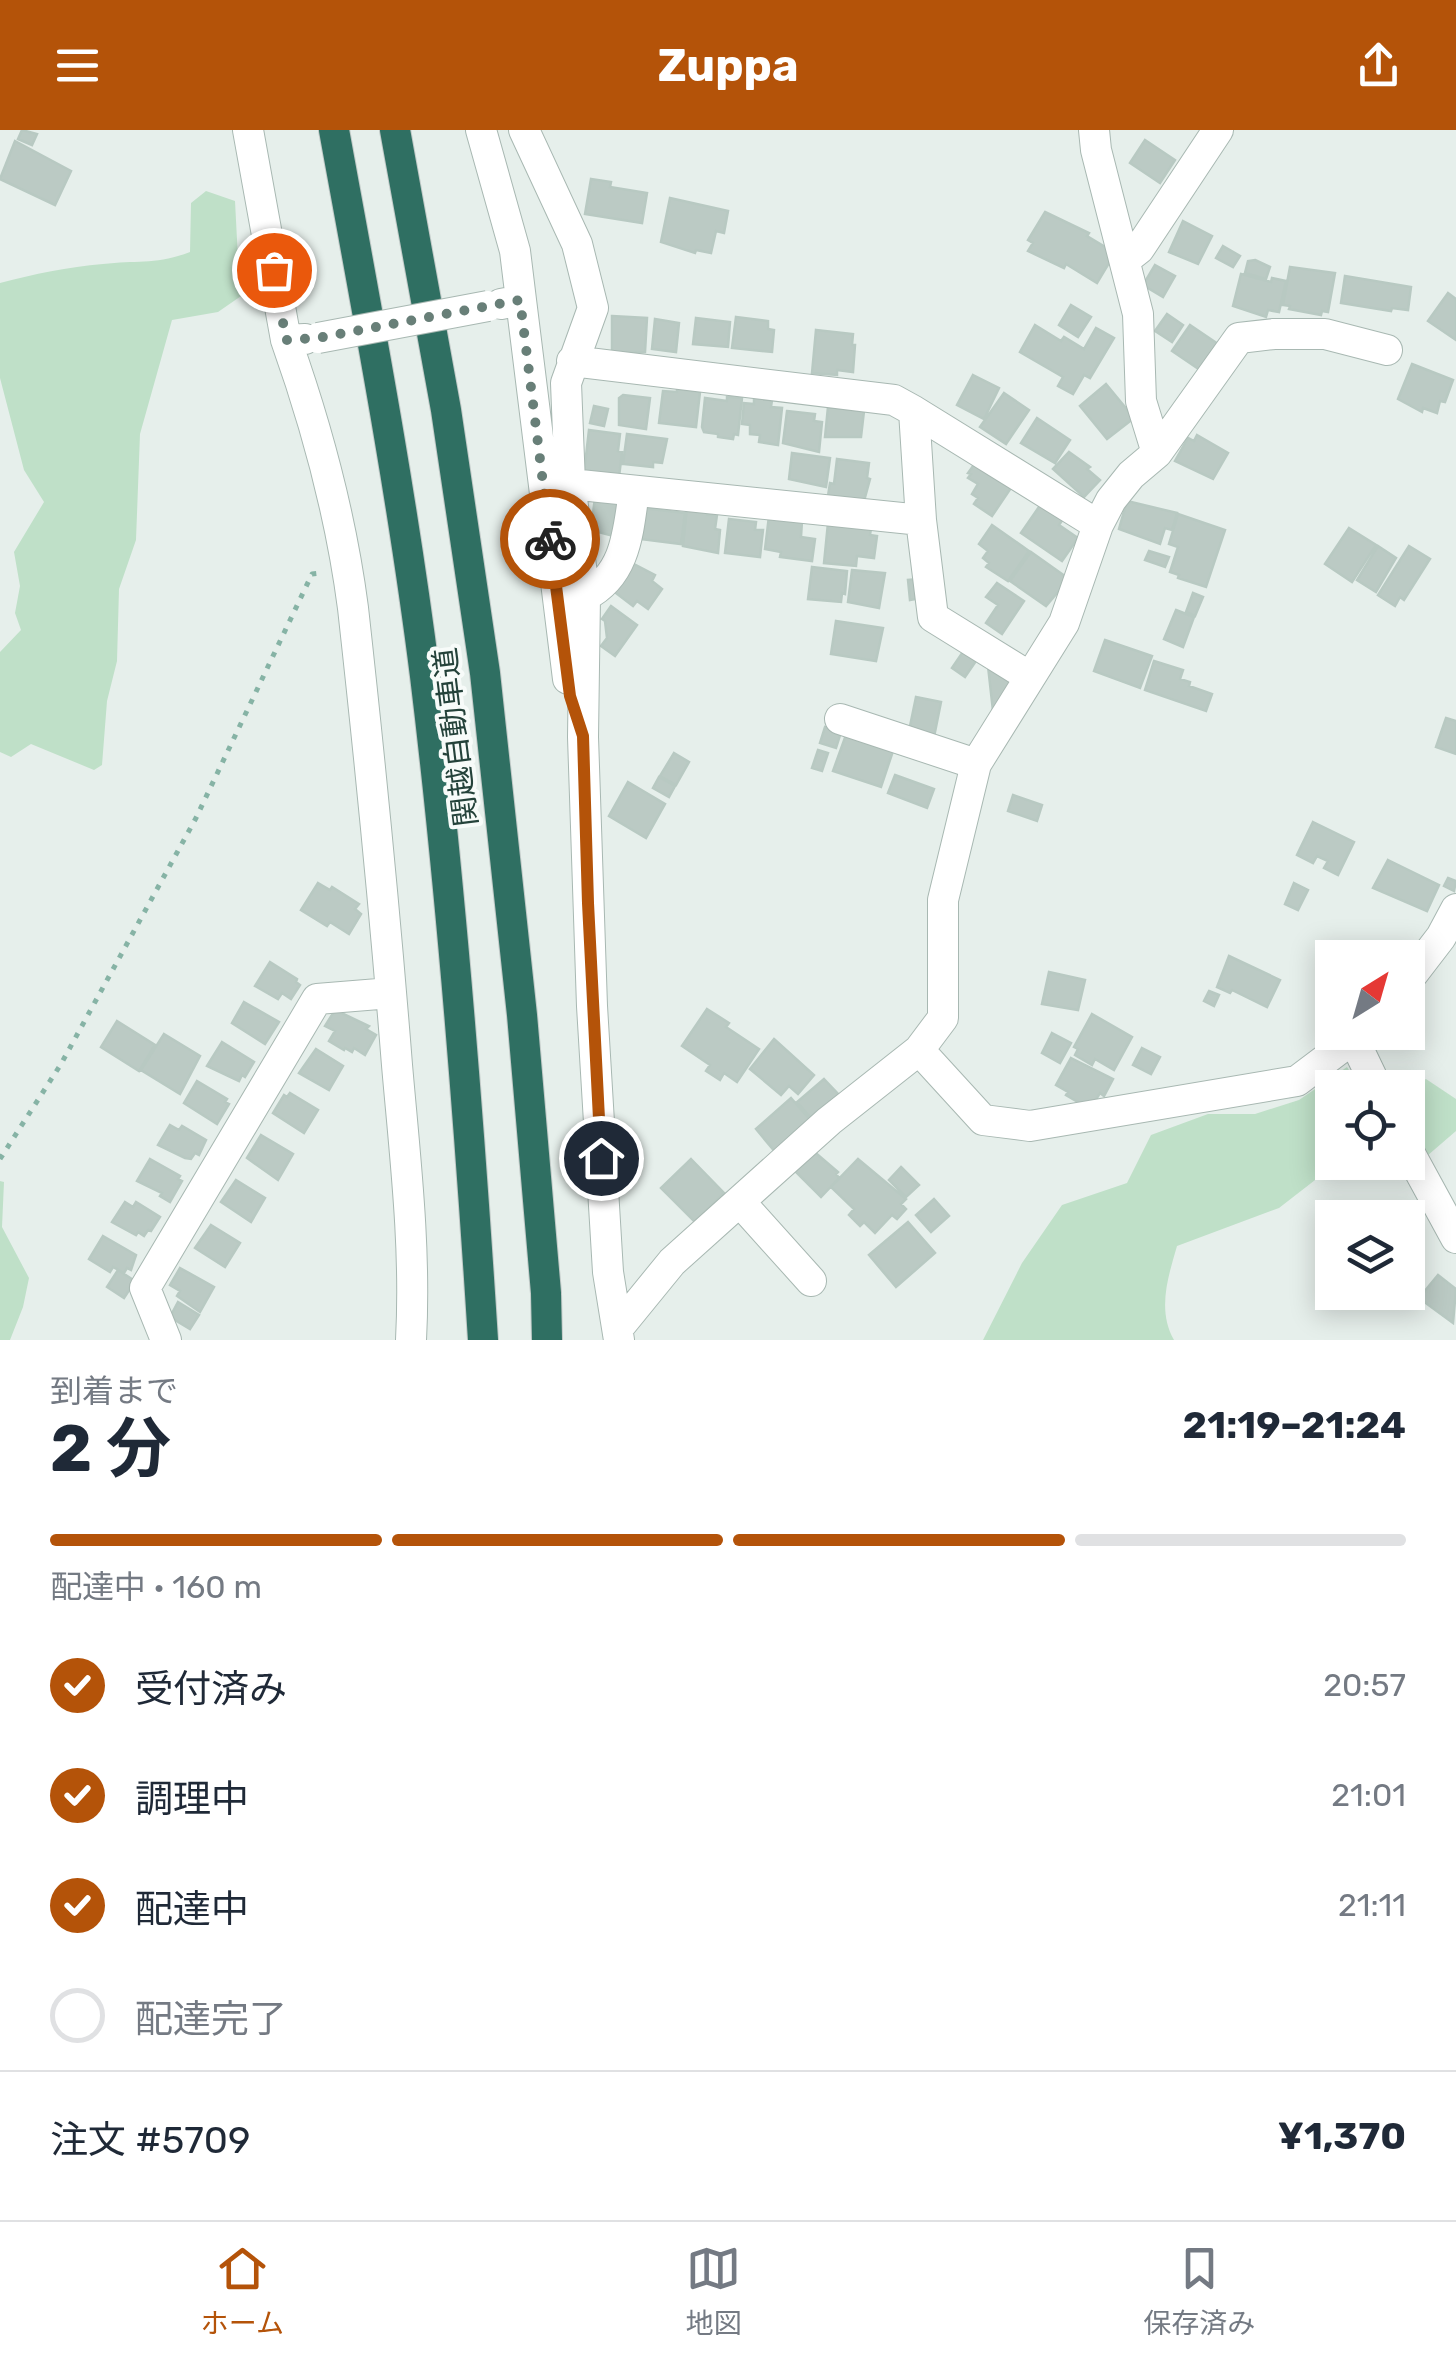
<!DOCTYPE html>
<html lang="ja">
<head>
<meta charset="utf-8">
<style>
  :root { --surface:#fff; --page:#f2f2f3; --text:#1f2937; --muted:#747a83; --line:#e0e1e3; --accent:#b45309 }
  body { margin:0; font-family:Rubik,"Noto Sans JP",sans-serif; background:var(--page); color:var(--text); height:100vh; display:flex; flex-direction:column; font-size:38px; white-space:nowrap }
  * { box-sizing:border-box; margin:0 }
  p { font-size:32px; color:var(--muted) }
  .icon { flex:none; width:55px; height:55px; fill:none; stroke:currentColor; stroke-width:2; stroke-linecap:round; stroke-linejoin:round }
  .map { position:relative; height:1210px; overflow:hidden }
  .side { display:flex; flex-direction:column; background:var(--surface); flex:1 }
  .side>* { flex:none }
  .needle { width:65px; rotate:37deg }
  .tools { position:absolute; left:1315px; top:810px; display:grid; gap:20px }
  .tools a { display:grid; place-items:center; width:110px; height:110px; border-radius:0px; background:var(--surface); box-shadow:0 5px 25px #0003; font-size:50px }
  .pin { position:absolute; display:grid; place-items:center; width:85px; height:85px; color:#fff; margin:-42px; border:5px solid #fff; border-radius:50%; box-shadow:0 2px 10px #0007 }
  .courier { position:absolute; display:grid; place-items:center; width:100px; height:100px; margin:-50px; border:8px solid #b45309; border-radius:50%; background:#fff; color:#222; box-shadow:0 2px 12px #0007 }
  .overview em { font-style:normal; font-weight:700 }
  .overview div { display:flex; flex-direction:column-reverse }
  .overview { display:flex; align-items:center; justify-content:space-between; height:170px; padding:0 50px }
  h1 { font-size:65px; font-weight:700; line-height:75px }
  .bar { display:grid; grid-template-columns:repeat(4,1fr); gap:15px 10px; align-content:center; height:120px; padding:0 50px }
  .bar i { height:12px; border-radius:8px; background:var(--line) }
  .bar .current { background:var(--accent) }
  .bar p { grid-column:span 4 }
  .line { display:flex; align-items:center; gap:25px; padding:0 50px; border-top:2px solid var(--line) }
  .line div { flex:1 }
  ol { padding:0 50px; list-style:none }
  li { display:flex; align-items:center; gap:30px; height:110px }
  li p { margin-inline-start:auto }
  li .icon { padding:10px; border-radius:50%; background:var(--accent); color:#fff; stroke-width:4 }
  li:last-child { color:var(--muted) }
  li i { width:55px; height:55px; border:5px solid var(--line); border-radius:50% }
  header { display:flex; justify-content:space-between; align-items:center; height:130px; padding:0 50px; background:var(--accent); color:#fff; font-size:45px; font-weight:700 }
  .tabs { display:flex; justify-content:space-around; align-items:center; height:140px; border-top:2px solid var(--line); background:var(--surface); font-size:28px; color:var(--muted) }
  .tabs a { display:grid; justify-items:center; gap:5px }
  .tabs .current { color:var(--accent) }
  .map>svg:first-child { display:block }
  .green { fill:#bfe0c8 }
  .building { fill:#bbcac4; stroke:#b8c9c2; stroke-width:2.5 }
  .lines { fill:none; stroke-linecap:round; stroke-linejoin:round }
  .minor-casing { stroke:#a8b8b2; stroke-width:32 }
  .highway-casing { stroke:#c2cac8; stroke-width:32 }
  .path { stroke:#86b3a5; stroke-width:5; stroke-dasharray:5 8; stroke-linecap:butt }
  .minor { stroke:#fff; stroke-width:30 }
  .highway { stroke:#2f6f62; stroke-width:30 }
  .minor-bridge-casing { stroke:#a8b8b2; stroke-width:32; stroke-linecap:butt }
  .minor-bridge { stroke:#fff; stroke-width:30 }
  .done { stroke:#687f78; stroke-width:10; stroke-dasharray:0 18 }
  .route { stroke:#b45309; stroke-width:12 }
  .labels { text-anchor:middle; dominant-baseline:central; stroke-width:8; stroke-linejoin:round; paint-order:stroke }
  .street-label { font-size:30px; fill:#24423a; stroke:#f7fbf9 }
</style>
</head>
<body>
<header><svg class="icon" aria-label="menu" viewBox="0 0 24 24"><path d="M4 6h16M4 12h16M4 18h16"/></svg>Zuppa<svg class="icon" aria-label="share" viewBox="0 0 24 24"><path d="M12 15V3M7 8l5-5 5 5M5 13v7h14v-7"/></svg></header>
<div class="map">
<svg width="1456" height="1210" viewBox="0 0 1456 1210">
  <rect width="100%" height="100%" fill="#e6efeb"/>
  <path class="green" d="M206 61 235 71 238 129 244 164 218 182 172 190 140 304 136 410 119 459 117 531 107 571 102 635 94 640 31 614 11 627 0 622V522L21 500 15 483 20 456 14 422 44 372 24 340 0 248V153C34 144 68 137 103 134 137 130 156 135 190 122L191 73Z
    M1347 937 1360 957 1332 958V1032L1337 1033 1279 1078 1177 1116C1168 1147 1157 1180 1174 1210H983L1022 1133 1062 1075 1127 1053 1151 1005 1208 984H1255L1299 970Z
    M1426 949 1456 969V1001L1420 1032 1408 1008V958Z
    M0 1051 4 1052 2 1097 29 1148 23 1177 10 1210H0Z"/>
  <path class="building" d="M22 0 37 4 32 15 18 9Z
    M1145 10 1175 30 1160 53 1130 33Z
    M15 11 71 41 55 75 0 49Z
    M591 49 611 52 610 57 647 63 642 93 585 84Z
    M670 68 728 81 724 103 716 101 711 123 696 120 695 123 661 112Z
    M1045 82 1089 103 1087 106 1115 123 1097 153 1066 134 1064 138 1028 121 1033 113 1028 110Z
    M1183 91 1212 106 1198 134 1169 122Z
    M1223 116 1240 126 1233 137 1216 128Z
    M1255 130 1270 137 1266 149 1245 143 1248 131Z
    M1155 135 1175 146 1163 167 1143 155Z
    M1290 137 1335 143 1328 182 1322 181 1321 185 1289 179 1290 176 1283 175Z
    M1241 144 1271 152 1272 148 1286 151 1279 182 1268 180 1266 187 1233 176Z
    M1345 146 1411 157 1408 180 1392 178 1391 181 1341 173Z
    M1448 163 1456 169V210L1428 191Z
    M1071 175 1091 187 1078 207 1059 195Z
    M1167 184 1183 195 1172 212 1155 201Z
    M612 186 647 188 645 222 612 224Z
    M736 187 768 191V199L774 200 772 222 732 218Z
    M696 188 730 192 728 217 693 214Z
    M655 189 679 193 676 222 652 219Z
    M1035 195 1061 211 1064 207 1084 219 1096 198 1114 208 1090 248 1084 245 1073 264 1058 256 1063 247 1020 222Z
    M1190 195 1224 218 1206 244 1172 221Z
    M816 200 853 204 852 215H855L853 242 837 240V245L812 243Z
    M1412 234 1453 250 1445 272 1440 271 1437 283 1423 278 1422 282 1398 269Z
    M973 245 999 258 984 289 957 275Z
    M1106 254 1134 288 1107 309 1080 276Z
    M677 259 700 262 696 297 659 293 663 261 677 262Z
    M1004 263 1029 280 1006 314 980 297Z
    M623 265 650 268 646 299 619 295V268Z
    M727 267 742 268 738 305 734 304 733 309 718 307V304L704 302 702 297 705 268 727 271Z
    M754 268 772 270 771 277 782 278 778 315 759 312 760 305 750 304V295L742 294 744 273 754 274Z
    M594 276 608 279 604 296 590 293Z
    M828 277 864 281 861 307H825Z
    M787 281 815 284 814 291 822 292 819 322 783 313Z
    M1037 288 1070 310 1055 333 1021 313Z
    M589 300 620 304 618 321 622 322 619 347 584 343Z
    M627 304 667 309 662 333 653 332V337L623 334Z
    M1197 305 1228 323 1213 349 1175 331 1188 308 1194 311Z
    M1069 322 1090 337 1087 339 1100 350 1084 367 1053 339Z
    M792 323 830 328 826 357 789 349Z
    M837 329 869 333 867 348 870 349 864 371 828 366 830 353 834 354Z
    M976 332 1013 355 992 386 974 374 978 368 972 364 978 354 968 348 971 344 968 343Z
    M595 367 621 370 617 407 591 400Z
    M1127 371 1177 383 1172 400 1165 398 1160 414 1119 399Z
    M1041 374 1063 389 1059 395 1078 408 1062 431 1021 403Z
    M687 377 707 379V385H717L715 399 720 400 718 423 683 416Z
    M643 378 685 383 681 414 640 409Z
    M1178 384 1225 400 1206 457 1178 448 1179 445 1170 442 1178 417 1169 414Z
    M769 386 802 391 801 407 815 409 812 431 780 427 781 422 765 419Z
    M729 389 756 392 755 400H763L760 427 725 423Z
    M828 393 871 398 870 405 877 406 874 428 857 426 856 436 824 433Z
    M992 395 1029 421 1008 451 986 437 989 433 983 428 988 421 979 414Z
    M1349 398 1376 415 1352 452 1325 434Z
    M1378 416 1396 428 1376 462 1357 450Z
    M1409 416 1430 429 1404 470 1400 467 1395 476 1378 465Z
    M1149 421 1169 427 1165 437 1145 430Z
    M1031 422 1069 449 1046 476 1010 451Z
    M632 433 655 445 652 451 662 459 648 479 637 471 633 476 612 460Z
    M812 437 847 441 845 464 842 463 841 472 808 469Z
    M852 440 885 443 879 478 848 472Z
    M919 449 921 468 910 470 908 450Z
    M997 453 1024 471 1002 504 986 493 998 475 986 467Z
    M1193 463 1203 467 1195 486 1186 482Z
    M611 476 637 495 615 526 601 516 607 508 605 491 602 489Z
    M1176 480 1194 487 1183 517 1164 509Z
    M836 491 883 498 876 531 831 524Z
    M1105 510 1152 526 1140 558 1094 541Z
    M967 516 980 525 965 547 952 538Z
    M1154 531 1183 540 1180 549 1190 552 1189 556 1212 564 1206 581 1145 560Z
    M988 536 1010 544 1014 559 993 581Z
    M916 567 941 572 934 607 909 601Z
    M1446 588 1456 591V624L1436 617Z
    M825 597 841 602 836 618 820 613Z
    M847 602 894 618 881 657 833 641Z
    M818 620 828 623 822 641 812 638Z
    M674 623 689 632 676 655 660 646Z
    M895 645 934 659 927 678 888 663Z
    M659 647 675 656 669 667 653 658Z
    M628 652 665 674 646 708 609 686Z
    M1013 665 1042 675 1037 691 1008 681Z
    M1313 692 1354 712 1338 745 1324 738 1328 731 1317 726 1313 733 1297 725Z
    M1388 730 1439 755 1427 781 1373 758Z
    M1448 748 1456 751 1454 761 1444 756Z
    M318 753 330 760 332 757 359 774 355 779 361 784 349 804 330 792 327 796 301 780Z
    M1294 753 1308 760 1298 780 1285 774Z
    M1229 826 1280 850 1267 877 1232 860 1230 863 1217 857Z
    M270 832 297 849 296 852 300 855 291 869 282 863 278 869 255 856Z
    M1049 842 1085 850 1078 880 1042 874Z
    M1209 861 1219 865 1214 876 1204 871Z
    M244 872 279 892 265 914 232 893Z
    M707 879 729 893 726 897 759 919 737 952 724 943 720 950 706 941 710 935 682 916Z
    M335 880 369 896 366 899 376 905 365 925 354 918 352 922 345 918 344 920 329 911 335 901 325 896Z
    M1092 884 1132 907 1114 940 1095 929 1092 935 1075 925 1078 919 1074 917Z
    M117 891 155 915 139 941 101 917Z
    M1052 903 1071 913 1060 933 1042 923Z
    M164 904 200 926 180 964 141 940Z
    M774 909 814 945 798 964 789 956 781 965 750 939Z
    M222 912 254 932 245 947 242 945 239 951 207 936Z
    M1142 918 1160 927 1151 944 1133 935Z
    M316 919 343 936 329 960 299 943Z
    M1071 928 1113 949 1104 966 1100 963 1090 979 1066 965 1068 962 1056 955Z
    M824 949 840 966 813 990 797 972Z
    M197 951 227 969 225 972 229 974 217 994 184 973Z
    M290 963 318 980 304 1003 273 983 284 965 287 967Z
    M791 968 811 991 776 1023 756 999Z
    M170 995 179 1000 182 996 206 1010 199 1025 195 1023 191 1029 185 1028 158 1015Z
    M261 1005 293 1024 278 1050 247 1028Z
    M811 1019 838 1042 836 1044 839 1048 821 1067 792 1038Z
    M150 1029 180 1046 178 1049 182 1051 170 1072 160 1066 162 1063 137 1051Z
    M691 1029 724 1063 695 1092 661 1058Z
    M858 1029 906 1069 901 1074 906 1079 897 1089 892 1085 875 1103 864 1092 860 1096 849 1085 854 1079 831 1057Z
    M901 1037 919 1055 906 1067 889 1050Z
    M236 1050 265 1068 251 1092 221 1072Z
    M934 1069 949 1086 931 1102 916 1085Z
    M125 1072 133 1077 136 1072 160 1087 151 1101 148 1100 144 1106 138 1102 136 1105 112 1092Z
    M908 1092 935 1123 896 1157 869 1125Z
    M211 1095 240 1113 225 1137 195 1118Z
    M103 1106 136 1125 131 1140 127 1138 124 1143 113 1137 110 1142 89 1129Z
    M180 1138 214 1157 200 1182 177 1166 180 1161 170 1155Z
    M118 1140 135 1151 124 1168 107 1157Z
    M1438 1145 1456 1159 1453 1193 1419 1168Z
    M178 1172 199 1185 190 1199 170 1187Z"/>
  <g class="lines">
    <g class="minor-casing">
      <path id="minor" d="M248 0 286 210 305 209
        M481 0 515 121 521 170 501 174
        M524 0 577 114 593 178 566 253 570 354 585 466 583 607 592 876 608 1142 619 1210
        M1094 0 1096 20 1138 184 1141 271 1157 323
        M1125 130 1139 119 1218 0
        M521 170 568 549
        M286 210C317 297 341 386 353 478 370 631 385 783 397 935 405 1027 416 1118 411 1210
        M572 231 894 270 914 281 921 390 933 487 1030 547
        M914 281 1098 395
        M570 354 921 390
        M585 466C626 445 628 403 634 361
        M840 589 976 634
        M1408 850 1441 807 1456 779
        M1354 910 1377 958
        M919 920 983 990 1030 996 1297 951 1362 902
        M1408 1020 1456 1108
        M740 1072 811 1151
        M619 1197 672 1132 829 991 919 920 943 888V770L976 634 1064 493 1098 395 1111 370 1131 345 1157 323 1239 208 1274 204H1325L1387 220
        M166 1210 145 1158 317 869 391 863"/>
    </g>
    <g class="highway-casing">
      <path id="highway" d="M334 0C367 181 402 363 425 546 452 767 469 988 483 1210
        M395 0 446 280 485 543 522 885 546 1163 547 1210"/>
    </g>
    <path class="path" d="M0 1029 61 934 196 688 312 444 321 443"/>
    <use href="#minor" class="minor"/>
    <use href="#highway" class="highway"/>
    <g class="minor-bridge-casing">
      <path id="minor-bridge" d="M318 208 488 176"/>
    </g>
    <use href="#minor-bridge" class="minor-bridge"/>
  </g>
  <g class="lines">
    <path class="done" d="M274 140 286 210 318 208 520 170 550 409"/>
    <path class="route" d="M550 409 570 566 583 606 588 773 601 1028"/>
  </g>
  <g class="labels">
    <g class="street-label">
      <text transform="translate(456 607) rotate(-97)">関越自動車道</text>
    </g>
  </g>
</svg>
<div class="tools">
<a><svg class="needle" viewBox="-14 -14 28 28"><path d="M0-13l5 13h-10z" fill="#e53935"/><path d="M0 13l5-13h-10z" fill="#747a83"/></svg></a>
<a><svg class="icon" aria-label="locate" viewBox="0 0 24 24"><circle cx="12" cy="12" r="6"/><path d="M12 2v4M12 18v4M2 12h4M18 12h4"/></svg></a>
<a><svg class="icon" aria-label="layers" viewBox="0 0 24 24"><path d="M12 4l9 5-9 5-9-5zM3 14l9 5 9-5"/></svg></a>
</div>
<div class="pin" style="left:274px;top:140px;background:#ea580c"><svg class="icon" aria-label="bag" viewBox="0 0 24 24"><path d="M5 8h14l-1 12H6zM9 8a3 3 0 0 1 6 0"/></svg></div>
<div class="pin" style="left:601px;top:1028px;background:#1f2937"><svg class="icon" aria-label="home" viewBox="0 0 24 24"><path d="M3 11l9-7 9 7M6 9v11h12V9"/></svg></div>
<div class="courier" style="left:550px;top:409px"><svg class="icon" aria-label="bike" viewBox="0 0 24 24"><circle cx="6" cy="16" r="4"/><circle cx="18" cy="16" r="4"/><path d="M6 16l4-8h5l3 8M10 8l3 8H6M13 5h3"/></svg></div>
</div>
<section class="side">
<div class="overview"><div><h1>2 分</h1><p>到着まで</p></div><em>21:19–21:24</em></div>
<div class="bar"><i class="current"></i><i class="current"></i><i class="current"></i><i></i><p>配達中 · 160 m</p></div>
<ol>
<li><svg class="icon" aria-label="check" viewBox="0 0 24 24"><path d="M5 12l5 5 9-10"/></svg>受付済み<p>20:57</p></li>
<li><svg class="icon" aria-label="check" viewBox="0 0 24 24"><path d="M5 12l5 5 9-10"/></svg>調理中<p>21:01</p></li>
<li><svg class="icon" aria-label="check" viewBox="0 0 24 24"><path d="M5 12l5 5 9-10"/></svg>配達中<p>21:11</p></li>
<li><i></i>配達完了</li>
</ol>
<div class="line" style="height:130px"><div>注文 #5709</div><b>¥1,370</b></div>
</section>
<nav class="tabs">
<a class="current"><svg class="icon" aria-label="home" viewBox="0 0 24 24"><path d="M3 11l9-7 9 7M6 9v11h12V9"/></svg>ホーム</a>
<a><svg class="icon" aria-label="map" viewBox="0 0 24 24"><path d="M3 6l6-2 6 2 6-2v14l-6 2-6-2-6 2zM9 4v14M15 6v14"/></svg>地図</a>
<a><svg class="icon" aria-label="saved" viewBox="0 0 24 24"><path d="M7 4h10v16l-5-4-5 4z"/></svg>保存済み</a>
</nav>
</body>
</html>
